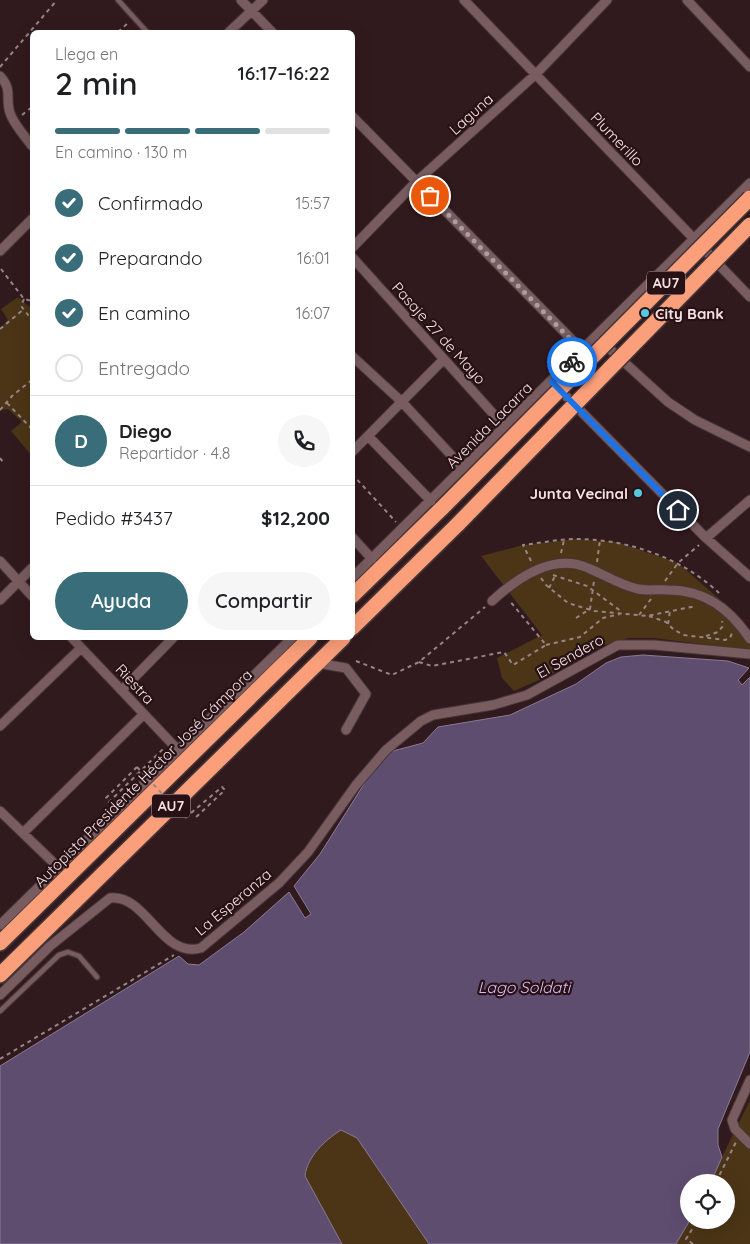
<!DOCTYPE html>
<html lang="es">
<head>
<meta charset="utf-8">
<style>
  :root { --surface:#fff; --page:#f6f6f6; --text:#202124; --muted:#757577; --line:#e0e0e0; --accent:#386d79 }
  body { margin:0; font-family:Quicksand,sans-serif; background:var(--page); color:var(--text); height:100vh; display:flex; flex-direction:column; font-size:19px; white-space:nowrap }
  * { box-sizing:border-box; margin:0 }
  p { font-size:16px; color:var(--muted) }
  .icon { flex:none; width:28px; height:28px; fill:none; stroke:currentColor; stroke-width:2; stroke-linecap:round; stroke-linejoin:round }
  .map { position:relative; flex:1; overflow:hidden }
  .panel { position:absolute; left:30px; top:30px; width:325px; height:610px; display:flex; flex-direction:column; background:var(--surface); border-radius:8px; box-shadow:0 5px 20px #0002 }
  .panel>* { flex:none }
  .controls { position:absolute; left:680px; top:1174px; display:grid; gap:10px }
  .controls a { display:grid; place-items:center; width:55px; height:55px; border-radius:50%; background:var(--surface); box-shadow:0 5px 20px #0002; font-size:25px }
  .pin { position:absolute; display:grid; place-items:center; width:42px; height:42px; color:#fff; margin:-21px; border:2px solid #fff; border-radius:50%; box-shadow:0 1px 5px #0007 }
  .courier { position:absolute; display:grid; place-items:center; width:50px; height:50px; margin:-25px; border:4px solid #1a73e8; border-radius:50%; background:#fff; color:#222; box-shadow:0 1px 6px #0007 }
  .headline em { font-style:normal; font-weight:600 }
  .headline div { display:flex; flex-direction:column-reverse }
  .headline { display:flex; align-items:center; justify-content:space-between; height:85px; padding:0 25px }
  h1 { font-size:32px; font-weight:600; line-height:38px }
  .bar { display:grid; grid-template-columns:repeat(4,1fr); gap:8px 5px; align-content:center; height:60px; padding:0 25px }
  .bar i { height:6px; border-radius:4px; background:var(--line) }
  .bar .selected { background:var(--accent) }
  .bar p { grid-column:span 4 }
  .line { display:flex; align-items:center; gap:12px; padding:0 25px; border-top:1px solid var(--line) }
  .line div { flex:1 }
  .round { display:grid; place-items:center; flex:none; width:52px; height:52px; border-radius:26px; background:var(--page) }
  ol { padding:0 25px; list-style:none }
  li { display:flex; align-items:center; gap:15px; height:55px }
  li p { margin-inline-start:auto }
  li .icon { padding:5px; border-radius:50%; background:var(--accent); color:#fff; stroke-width:4 }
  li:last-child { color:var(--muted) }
  li i { width:28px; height:28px; border:2px solid var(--line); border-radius:50% }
  .action { display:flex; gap:10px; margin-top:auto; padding:10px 25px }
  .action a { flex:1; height:58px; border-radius:30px; background:var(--accent); color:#fff; font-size:20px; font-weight:600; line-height:58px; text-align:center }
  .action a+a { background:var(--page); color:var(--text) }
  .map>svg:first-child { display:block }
  .green { fill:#4b3516 }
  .water { fill:#5f4d70; stroke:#8b7a93 }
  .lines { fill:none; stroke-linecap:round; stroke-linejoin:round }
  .service-casing { stroke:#483638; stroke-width:7 }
  .minor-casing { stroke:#483638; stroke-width:11 }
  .motorway-casing { stroke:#483638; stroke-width:18 }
  .path { stroke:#988487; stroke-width:2; stroke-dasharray:4 4; stroke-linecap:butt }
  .service { stroke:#785c5f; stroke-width:4.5 }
  .minor { stroke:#785c5f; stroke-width:9 }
  .motorway { stroke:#fb9f7a; stroke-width:15 }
  .motorway-bridge-casing { stroke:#483638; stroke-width:18; stroke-linecap:butt }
  .path-bridge { stroke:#988487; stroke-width:2; stroke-dasharray:4 4; stroke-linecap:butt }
  .motorway-bridge { stroke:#fb9f7a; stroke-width:15 }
  .done { stroke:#af9c9f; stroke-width:5; stroke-dasharray:0 9 }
  .route { stroke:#1a73e8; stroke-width:6 }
  .poi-dot { fill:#56c9e0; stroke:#271114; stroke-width:2 }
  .labels { text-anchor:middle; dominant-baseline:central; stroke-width:4.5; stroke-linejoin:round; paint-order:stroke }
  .shield { fill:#271114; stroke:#b6a3a6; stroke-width:1 }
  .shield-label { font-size:14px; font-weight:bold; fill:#f3e2e4 }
  .street-label { font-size:15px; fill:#f3e2e4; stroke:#271114 }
  .poi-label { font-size:15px; font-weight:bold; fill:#f3e2e4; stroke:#271114; text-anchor:start }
  .water-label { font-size:16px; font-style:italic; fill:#dbbcf9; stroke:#271114 }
</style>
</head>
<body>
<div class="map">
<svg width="750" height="1244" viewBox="0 0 750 1244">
  <rect width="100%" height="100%" fill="#311a1e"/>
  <path class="green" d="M18 297 32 309V456L11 431 22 422 8 409 3 410 0 406V328L8 320 1 309Z
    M575 539 617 542 678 563 734 612 750 635V650L653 638H628L592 649 550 675 514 691 502 678 497 658 542 635 481 556 523 545Z
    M750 1052 718 1129V1145L722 1157 750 1100V1244H657L689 1220H726V1182H698L704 1151Z
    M340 1130 357 1138 429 1244H342L305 1176C307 1157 325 1140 340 1130Z"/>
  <path class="water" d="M643 655 728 661 749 668 738 680 742 685 750 677V1052L718 1129V1145L722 1157 711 1182H689L690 1220 676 1244H429L357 1138 341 1130C325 1140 307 1157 305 1176L342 1244H0V1066L179 956 188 964 199 965 244 932 289 892 305 918 311 914 294 886 320 854 369 776 389 752 423 743 438 727 510 715 576 684 606 663 621 657Z"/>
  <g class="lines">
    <g class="service-casing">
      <path id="service" d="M118 0 147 32
        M0 1011 59 955 68 952 79 956 97 977"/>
    </g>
    <g class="minor-casing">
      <path id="minor" d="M241 0 272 32
        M464 0 750 297
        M687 0 750 67
        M229 32 263 0
        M0 76C13 90 5 97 10 113 14 125 25 136 32 146
        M352 116 583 351
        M352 248 416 182 536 74 607 0
        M0 251 32 219
        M352 257 506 428
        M602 342 668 402 695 420 750 447
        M352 356 402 402 464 469
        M557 387 706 538 750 577
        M368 436 431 501
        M352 452 444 359
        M352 537 372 559
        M706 538 750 500
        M0 561 32 596
        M352 578 750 183
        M0 600 32 568
        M492 601C517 578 553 552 588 568 605 575 620 585 638 589 648 591 658 589 668 590 705 590 730 609 750 639
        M72 638 178 750
        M317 663 346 668 366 694 346 730
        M122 690 173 638
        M0 726 81 648
        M0 811 58 867
        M23 833 144 714
        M0 925 292 638
        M0 995 50 946 110 898C147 894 161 959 201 948L279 883 308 852 356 785 386 750 421 721 433 715 493 705 527 695 618 645H654L750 654
        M750 1080 732 1120 735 1129 750 1144"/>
    </g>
    <g class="motorway-casing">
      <path id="motorway" d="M352 596 442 508
        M352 628 458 524
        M0 943 310 638
        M0 975 343 638"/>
    </g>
    <path class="path" d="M118 32 129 22
      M0 67 57 0
      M22 115 32 107
      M1 269 24 299 32 301
      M24 299 21 306 32 320
      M0 329 24 309
      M7 403 32 429
      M0 410 12 396 32 380
      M0 458 3 462
      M352 474 396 522
      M561 553 564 540
      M531 561 523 545C540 543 559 539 576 539 628 539 682 558 719 593
      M597 562 600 540
      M553 575 587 586 622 612
      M541 578 546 585 568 603 594 611 647 616 696 606
      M665 581 678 563 699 545
      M549 588 555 576
      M639 615 651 599
      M649 616 666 622 674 630 684 635 725 640 730 638 732 633
      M576 618 590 609 594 581
      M668 624 670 611
      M706 636 718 632 723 626 722 621
      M546 645 580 637 603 618 620 614
      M356 661 392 675 419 662 485 607
      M419 662 432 666 504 652 513 665 546 645 509 600
      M137 767 106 798 109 802 163 749
      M185 818 222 787 225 790 195 818
      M0 1059 174 955
      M716 1182 736 1142
      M693 1244 686 1239 698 1220"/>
    <use href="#service" class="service"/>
    <use href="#minor" class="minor"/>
    <use href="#motorway" class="motorway"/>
    <g class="motorway-bridge-casing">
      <path id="motorway-bridge" d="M442 508 750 198
        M458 524 750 225"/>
    </g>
    <path class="path-bridge" d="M137 767 185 818"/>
    <use href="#motorway-bridge" class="motorway-bridge"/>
  </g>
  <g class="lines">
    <path class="done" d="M430 196 582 351 572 362"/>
    <path class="route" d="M572 362 552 382 678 510"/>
  </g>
  <g class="poi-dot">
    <circle cx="645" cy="313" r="5"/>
    <circle cx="638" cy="493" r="5"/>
  </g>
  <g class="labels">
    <g class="shield">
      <rect x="647" y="271.5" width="38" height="23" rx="4"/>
      <rect x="152" y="794.5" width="38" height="23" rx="4"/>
    </g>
    <g class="shield-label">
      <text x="666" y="283">AU7</text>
      <text x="171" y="806">AU7</text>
    </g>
    <g class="street-label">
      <text transform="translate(471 114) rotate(-42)">Laguna</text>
      <text transform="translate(617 139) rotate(46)">Plumerillo</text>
      <text transform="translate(439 333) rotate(48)">Pasaje 27 de Mayo</text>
      <text transform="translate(489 425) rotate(-45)">Avenida Lacarra</text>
      <text transform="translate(570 656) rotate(-29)">El Sendero</text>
      <text transform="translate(135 684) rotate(47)">Riestra</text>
      <text transform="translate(143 778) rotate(-45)">Autopista Presidente Héctor José Cámpora</text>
      <text transform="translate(233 902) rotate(-40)">La Esperanza</text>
    </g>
    <g class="poi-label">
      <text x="655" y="313">City Bank</text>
      <text x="628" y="493" text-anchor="end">Junta Vecinal</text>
    </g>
    <g class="water-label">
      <text x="524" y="987">Lago Soldati</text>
    </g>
  </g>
</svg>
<div class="controls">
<a><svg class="icon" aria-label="locate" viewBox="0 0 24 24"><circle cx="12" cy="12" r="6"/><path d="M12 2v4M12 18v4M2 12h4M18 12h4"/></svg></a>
</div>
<div class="pin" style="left:430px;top:196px;background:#ea580c"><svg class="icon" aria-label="bag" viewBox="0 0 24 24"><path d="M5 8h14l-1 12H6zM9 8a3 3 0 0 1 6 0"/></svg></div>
<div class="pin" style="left:678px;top:510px;background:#1f2937"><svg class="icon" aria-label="home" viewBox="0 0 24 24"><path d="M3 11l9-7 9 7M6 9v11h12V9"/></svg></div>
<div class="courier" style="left:572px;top:362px"><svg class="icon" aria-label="bike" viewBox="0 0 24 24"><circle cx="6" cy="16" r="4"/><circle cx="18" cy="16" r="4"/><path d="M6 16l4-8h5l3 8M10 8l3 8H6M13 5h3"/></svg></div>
<section class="panel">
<div class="headline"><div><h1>2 min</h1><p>Llega en</p></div><em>16:17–16:22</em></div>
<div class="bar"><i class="selected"></i><i class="selected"></i><i class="selected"></i><i></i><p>En camino · 130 m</p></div>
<ol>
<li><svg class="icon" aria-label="check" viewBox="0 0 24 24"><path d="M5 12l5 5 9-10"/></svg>Confirmado<p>15:57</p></li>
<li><svg class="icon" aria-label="check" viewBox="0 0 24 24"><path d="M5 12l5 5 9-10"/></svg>Preparando<p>16:01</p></li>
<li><svg class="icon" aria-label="check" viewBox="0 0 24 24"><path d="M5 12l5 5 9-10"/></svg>En camino<p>16:07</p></li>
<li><i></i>Entregado</li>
</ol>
<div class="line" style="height:90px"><b class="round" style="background:var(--accent);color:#fff">D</b><div><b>Diego</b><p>Repartidor · 4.8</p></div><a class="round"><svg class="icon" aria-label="phone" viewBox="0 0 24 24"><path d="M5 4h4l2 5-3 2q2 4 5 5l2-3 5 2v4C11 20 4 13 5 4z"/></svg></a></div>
<div class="line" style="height:65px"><div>Pedido #3437</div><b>$12,200</b></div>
<div class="action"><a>Ayuda</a><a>Compartir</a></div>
</section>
</div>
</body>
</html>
